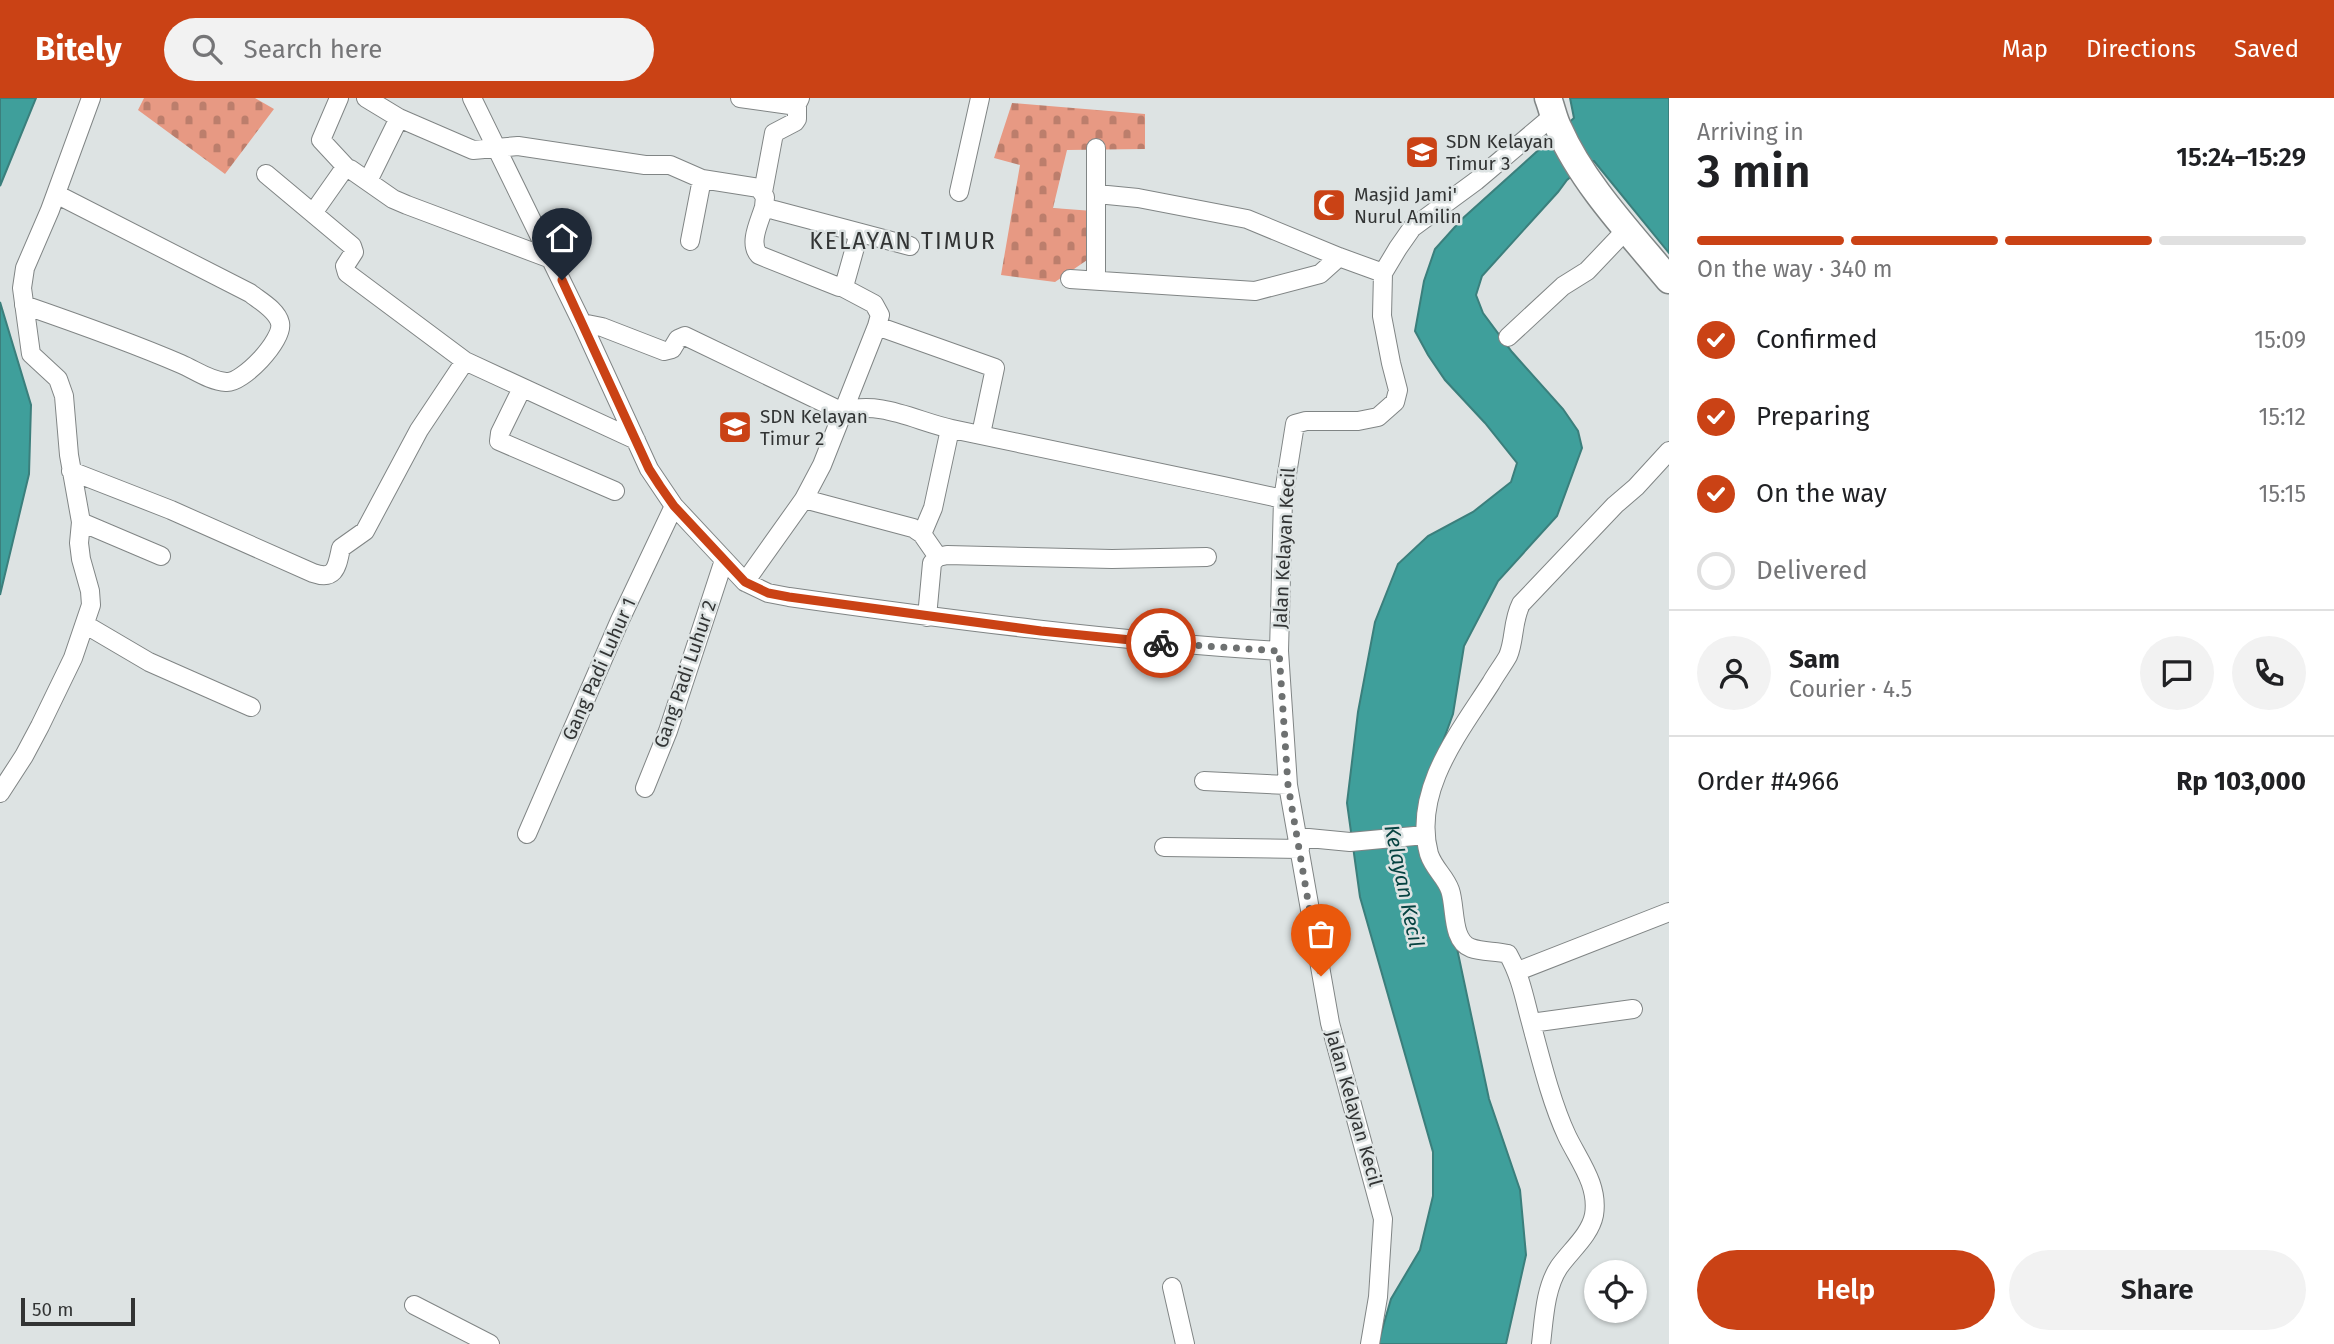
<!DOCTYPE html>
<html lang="en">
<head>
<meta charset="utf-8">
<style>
  :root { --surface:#fff; --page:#f2f2f2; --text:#202124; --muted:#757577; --line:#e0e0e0; --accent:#ca4215 }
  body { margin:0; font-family:"Fira Sans",sans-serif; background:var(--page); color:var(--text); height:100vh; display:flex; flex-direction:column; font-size:26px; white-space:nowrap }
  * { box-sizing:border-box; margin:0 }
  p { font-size:23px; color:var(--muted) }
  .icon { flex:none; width:38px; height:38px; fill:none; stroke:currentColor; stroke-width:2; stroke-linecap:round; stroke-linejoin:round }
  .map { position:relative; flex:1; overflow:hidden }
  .panel { display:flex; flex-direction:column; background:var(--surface); width:665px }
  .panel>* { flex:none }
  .buttons { position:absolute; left:1584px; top:1162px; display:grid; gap:14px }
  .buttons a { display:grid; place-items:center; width:63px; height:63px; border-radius:50%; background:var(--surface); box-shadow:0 2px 5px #0004; font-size:35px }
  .scale { position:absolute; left:21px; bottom:18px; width:114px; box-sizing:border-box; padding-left:7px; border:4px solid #323434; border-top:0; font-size:19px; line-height:24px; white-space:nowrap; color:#323434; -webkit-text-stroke:5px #dde3e3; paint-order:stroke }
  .pin { position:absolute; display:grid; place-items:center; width:60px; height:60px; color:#fff; margin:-72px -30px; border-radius:50% 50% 50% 0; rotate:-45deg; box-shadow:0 0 7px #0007 }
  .pin .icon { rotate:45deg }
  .courier { position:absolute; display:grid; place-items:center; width:70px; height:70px; margin:-35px; border:5px solid #ca4215; border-radius:50%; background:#fff; color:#222; box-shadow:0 2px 9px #0007 }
  .head em { font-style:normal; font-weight:600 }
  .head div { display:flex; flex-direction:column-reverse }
  .head { display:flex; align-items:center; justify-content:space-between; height:119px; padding:0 28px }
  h1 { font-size:46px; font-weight:600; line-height:52px }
  .bar { display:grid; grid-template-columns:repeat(4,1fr); gap:10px 7px; align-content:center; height:84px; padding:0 28px }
  .bar i { height:9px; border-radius:5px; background:var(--line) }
  .bar .active { background:var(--accent) }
  .bar p { grid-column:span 4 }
  .line { display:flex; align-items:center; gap:18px; padding:0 28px; border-top:2px solid var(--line) }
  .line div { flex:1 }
  .round { display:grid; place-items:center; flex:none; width:74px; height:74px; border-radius:37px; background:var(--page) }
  ol { padding:0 28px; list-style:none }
  li { display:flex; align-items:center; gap:21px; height:77px }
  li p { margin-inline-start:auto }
  li .icon { padding:7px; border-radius:50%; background:var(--accent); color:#fff; stroke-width:4 }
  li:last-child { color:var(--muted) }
  li i { width:38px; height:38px; border:4px solid var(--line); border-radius:50% }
  .cta { display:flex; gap:14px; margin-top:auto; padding:14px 28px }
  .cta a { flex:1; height:80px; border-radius:42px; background:var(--accent); color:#fff; font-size:28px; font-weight:600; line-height:80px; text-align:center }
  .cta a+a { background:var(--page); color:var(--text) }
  header { display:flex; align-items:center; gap:42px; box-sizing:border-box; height:98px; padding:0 35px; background:var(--accent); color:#fff }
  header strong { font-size:33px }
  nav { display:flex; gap:38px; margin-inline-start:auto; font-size:24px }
  .search { width:490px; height:63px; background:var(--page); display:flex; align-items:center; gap:18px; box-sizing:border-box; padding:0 24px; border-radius:38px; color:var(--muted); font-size:26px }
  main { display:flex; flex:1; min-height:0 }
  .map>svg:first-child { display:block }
  .cemetery { fill:url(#cemetery-stones) }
  .water { fill:#3f9f9b; stroke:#3b7f7c; stroke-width:2 }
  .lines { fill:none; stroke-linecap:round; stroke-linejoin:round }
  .street-casing { stroke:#808585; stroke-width:20 }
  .secondary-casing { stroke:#808585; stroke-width:29 }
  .street { stroke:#fff; stroke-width:18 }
  .secondary { stroke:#fff; stroke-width:26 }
  .done { stroke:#6e7171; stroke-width:7; stroke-dasharray:0 12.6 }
  .route { stroke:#ca4215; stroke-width:9 }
  .labels { text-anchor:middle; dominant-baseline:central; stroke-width:5; stroke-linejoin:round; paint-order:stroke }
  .poi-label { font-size:19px; fill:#323434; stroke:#dde3e3; text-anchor:start }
  .street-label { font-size:19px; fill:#323434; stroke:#dde3e3 }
  .water-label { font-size:21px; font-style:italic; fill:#064341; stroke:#dde3e3 }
  .quarter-label { font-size:23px; letter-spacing:2px; fill:#323434; stroke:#dde3e3 }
</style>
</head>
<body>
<header>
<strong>Bitely</strong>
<div class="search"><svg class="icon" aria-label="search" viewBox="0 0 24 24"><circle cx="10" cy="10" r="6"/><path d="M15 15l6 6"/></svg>Search here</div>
<nav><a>Map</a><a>Directions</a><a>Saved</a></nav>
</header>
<main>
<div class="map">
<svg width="1669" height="1246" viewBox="0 0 1669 1246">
  <defs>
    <pattern id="cemetery-stones" width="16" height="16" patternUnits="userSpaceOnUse" patternTransform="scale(1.75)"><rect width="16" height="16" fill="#e79983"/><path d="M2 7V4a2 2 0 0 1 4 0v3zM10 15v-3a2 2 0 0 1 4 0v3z" fill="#bc7e6c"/></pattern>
  </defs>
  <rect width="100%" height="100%" fill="#dde3e3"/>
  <path class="cemetery" d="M144 0H255L274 11 225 76 138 12Z
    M1012 5 1145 16V51L1067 52 1053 110 1093 113V158L1055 184 1001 177 1020 67 994 60Z"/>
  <path class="water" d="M0 0H36L0 88Z
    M1570 0H1669V155L1594 63H1590L1567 82 1558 94 1482 178 1476 197 1483 215 1512 254 1563 311 1578 333 1582 350 1557 418 1498 483 1464 548 1453 616 1424 695 1489 1001 1520 1092 1526 1157 1506 1246H1378L1391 1201 1420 1152 1433 1098V1054L1360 799 1347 705 1358 614 1375 524 1398 466 1428 438 1473 414 1511 384 1517 365 1485 325 1445 282 1428 257 1415 233 1424 183 1435 151 1462 121 1574 20Z
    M0 204 31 307 29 376 0 497Z"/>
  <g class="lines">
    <g class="street-casing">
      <path id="street" d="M339 0 321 42 347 70
        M366 0 399 20 473 52 518 48 645 67H670L702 81 759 90 765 99 764 109 774 112 910 148
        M472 0 582 225 649 371 674 408 745 484 768 495 789 499C952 522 1115 543 1279 553
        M740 0 790 7 797 6 800 0
        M1096 50V183
        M266 76 352 148 354 154 345 168 347 175 465 263 636 342
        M368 83 399 20
        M763 94 774 35 795 24 797 21V6
        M959 94 980 0
        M1097 96 1138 100 1247 121 1339 159 1383 175
        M764 109C760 123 748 145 759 157L839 189 844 188 845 185 859 135
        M313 115 344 71H350L393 101 407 107 551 161
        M690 143 702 81
        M1070 181 1255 193 1320 176 1339 159
        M24 207C76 225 130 244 181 266 195 272 210 283 226 284 242 286 284 242 280 225 277 212 260 203 250 195L56 96
        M582 225 602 229 664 253 672 251 678 241 685 238 843 314C878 301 918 324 952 331 1063 354 1173 377 1283 401
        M877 228 995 270 981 336
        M1508 239 1563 188 1587 173 1627 131
        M522 290 500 335 499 343 615 393
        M71 373 171 412 313 475C336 483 337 468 341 450L365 433 419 332 465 263
        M804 401 913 430 922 436 938 459
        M81 424 161 458
        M922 436 933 410 950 331
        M745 484 804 401 822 367 877 228 880 217 874 206 842 189
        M927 519 932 465 938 459 947 457 1112 461 1207 459
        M86 527 149 564 251 609
        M1204 683 1288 687
        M645 690 668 633 724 462
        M0 695 24 658 40 628 73 560 91 507 90 493 81 461 79 445 81 424 69 357 64 298 58 281 31 256 22 190 25 170 50 112 91 0
        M527 736 620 522 674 408
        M1298 739 1350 744 1425 737
        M1164 749 1300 751
        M1518 873 1669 814
        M1531 925 1633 911
        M1172 1189 1185 1246
        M414 1207 490 1246
        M1370 1246 1378 1199 1383 1121 1330 925 1288 687 1279 553 1283 401 1295 326 1306 323H1358L1378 319 1395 304 1398 292 1391 265 1382 218 1383 175 1398 150 1412 130 1476 83 1554 17
        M1541 1246C1544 1221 1545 1190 1559 1169 1571 1152 1590 1137 1594 1117 1599 1087 1579 1063 1567 1038 1551 1004 1540 958 1530 921 1524 898 1520 877 1508 856 1496 853 1482 854 1471 850 1451 843 1456 809 1450 792 1445 778 1434 771 1429 756 1412 693 1459 635 1491 585 1496 576 1503 567 1508 558 1515 542 1512 524 1521 506L1615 407 1636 389 1669 353"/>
    </g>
    <g class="secondary-casing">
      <path id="secondary" d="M1548 0C1552 10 1554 22 1559 31 1583 86 1632 137 1669 182"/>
    </g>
    <use href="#street" class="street"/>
    <use href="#secondary" class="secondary"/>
  </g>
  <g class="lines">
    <path class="done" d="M1161 545 1279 553 1288 687 1321 878"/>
    <path class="route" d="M562 182 649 371 660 388 674 408 745 484 768 495 789 499 1041 533 1161 545"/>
  </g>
  <defs>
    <g id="school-square" transform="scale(1.75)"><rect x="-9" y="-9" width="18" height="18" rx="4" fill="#ca4215" stroke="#dde3e3"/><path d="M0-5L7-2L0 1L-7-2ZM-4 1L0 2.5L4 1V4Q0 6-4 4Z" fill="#fff"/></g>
    <g id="mosque-square" transform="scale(1.75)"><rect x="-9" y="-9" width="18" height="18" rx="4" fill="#ca4215" stroke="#dde3e3"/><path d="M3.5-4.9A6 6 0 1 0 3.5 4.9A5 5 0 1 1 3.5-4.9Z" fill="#fff"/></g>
  </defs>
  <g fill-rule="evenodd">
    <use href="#school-square" x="1422" y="54"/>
    <use href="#mosque-square" x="1329" y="107"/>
    <use href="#school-square" x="735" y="329"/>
  </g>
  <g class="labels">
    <g class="poi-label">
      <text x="1446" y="43">SDN Kelayan<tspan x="1446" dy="22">Timur 3</tspan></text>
      <text x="1354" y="96">Masjid Jami'<tspan x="1354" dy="22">Nurul Amilin</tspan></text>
      <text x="760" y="318">SDN Kelayan<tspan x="760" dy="22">Timur 2</tspan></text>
    </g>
    <g class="street-label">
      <text transform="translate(1284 450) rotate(-87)">Jalan Kelayan Kecil</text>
      <text transform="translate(599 571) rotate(-66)">Gang Padi Luhur 1</text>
      <text transform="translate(685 576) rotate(-71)">Gang Padi Luhur 2</text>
      <text transform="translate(1354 1010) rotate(74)">Jalan Kelayan Kecil</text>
    </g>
    <g class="water-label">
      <text transform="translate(1404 788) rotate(78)">Kelayan Kecil</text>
    </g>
    <g class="quarter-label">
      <text x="903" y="143">KELAYAN TIMUR</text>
    </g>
  </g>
</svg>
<div class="buttons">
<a><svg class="icon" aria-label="locate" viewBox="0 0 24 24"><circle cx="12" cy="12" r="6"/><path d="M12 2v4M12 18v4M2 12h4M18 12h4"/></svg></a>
</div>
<div class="scale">50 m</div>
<div class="pin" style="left:1321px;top:878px;background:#ea580c"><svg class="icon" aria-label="bag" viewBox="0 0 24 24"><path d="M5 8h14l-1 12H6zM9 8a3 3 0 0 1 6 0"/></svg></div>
<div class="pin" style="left:562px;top:182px;background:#1f2937"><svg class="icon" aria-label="home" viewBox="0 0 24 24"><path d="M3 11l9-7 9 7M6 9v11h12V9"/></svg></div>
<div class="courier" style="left:1161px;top:545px"><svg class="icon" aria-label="bike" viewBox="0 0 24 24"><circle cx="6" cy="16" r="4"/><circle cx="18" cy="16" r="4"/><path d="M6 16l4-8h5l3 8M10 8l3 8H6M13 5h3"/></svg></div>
</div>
<section class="panel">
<div class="head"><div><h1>3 min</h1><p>Arriving in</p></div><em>15:24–15:29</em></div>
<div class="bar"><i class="active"></i><i class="active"></i><i class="active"></i><i></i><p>On the way · 340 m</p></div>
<ol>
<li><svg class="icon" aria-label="check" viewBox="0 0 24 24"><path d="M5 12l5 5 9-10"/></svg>Confirmed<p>15:09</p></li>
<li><svg class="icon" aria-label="check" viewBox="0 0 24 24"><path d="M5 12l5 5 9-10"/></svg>Preparing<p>15:12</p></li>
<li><svg class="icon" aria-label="check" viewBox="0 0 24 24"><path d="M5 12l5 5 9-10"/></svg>On the way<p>15:15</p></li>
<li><i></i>Delivered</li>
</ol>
<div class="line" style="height:126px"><a class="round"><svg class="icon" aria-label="person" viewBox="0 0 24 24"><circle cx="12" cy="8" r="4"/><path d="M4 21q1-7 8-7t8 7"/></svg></a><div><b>Sam</b><p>Courier · 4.5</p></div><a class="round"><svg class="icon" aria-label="chat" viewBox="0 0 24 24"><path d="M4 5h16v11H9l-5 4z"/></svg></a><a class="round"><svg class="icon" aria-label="phone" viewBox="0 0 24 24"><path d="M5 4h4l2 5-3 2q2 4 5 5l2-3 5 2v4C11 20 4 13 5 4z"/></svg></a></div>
<div class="line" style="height:91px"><div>Order #4966</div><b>Rp 103,000</b></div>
<div class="cta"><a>Help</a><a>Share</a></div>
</section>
</main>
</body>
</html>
